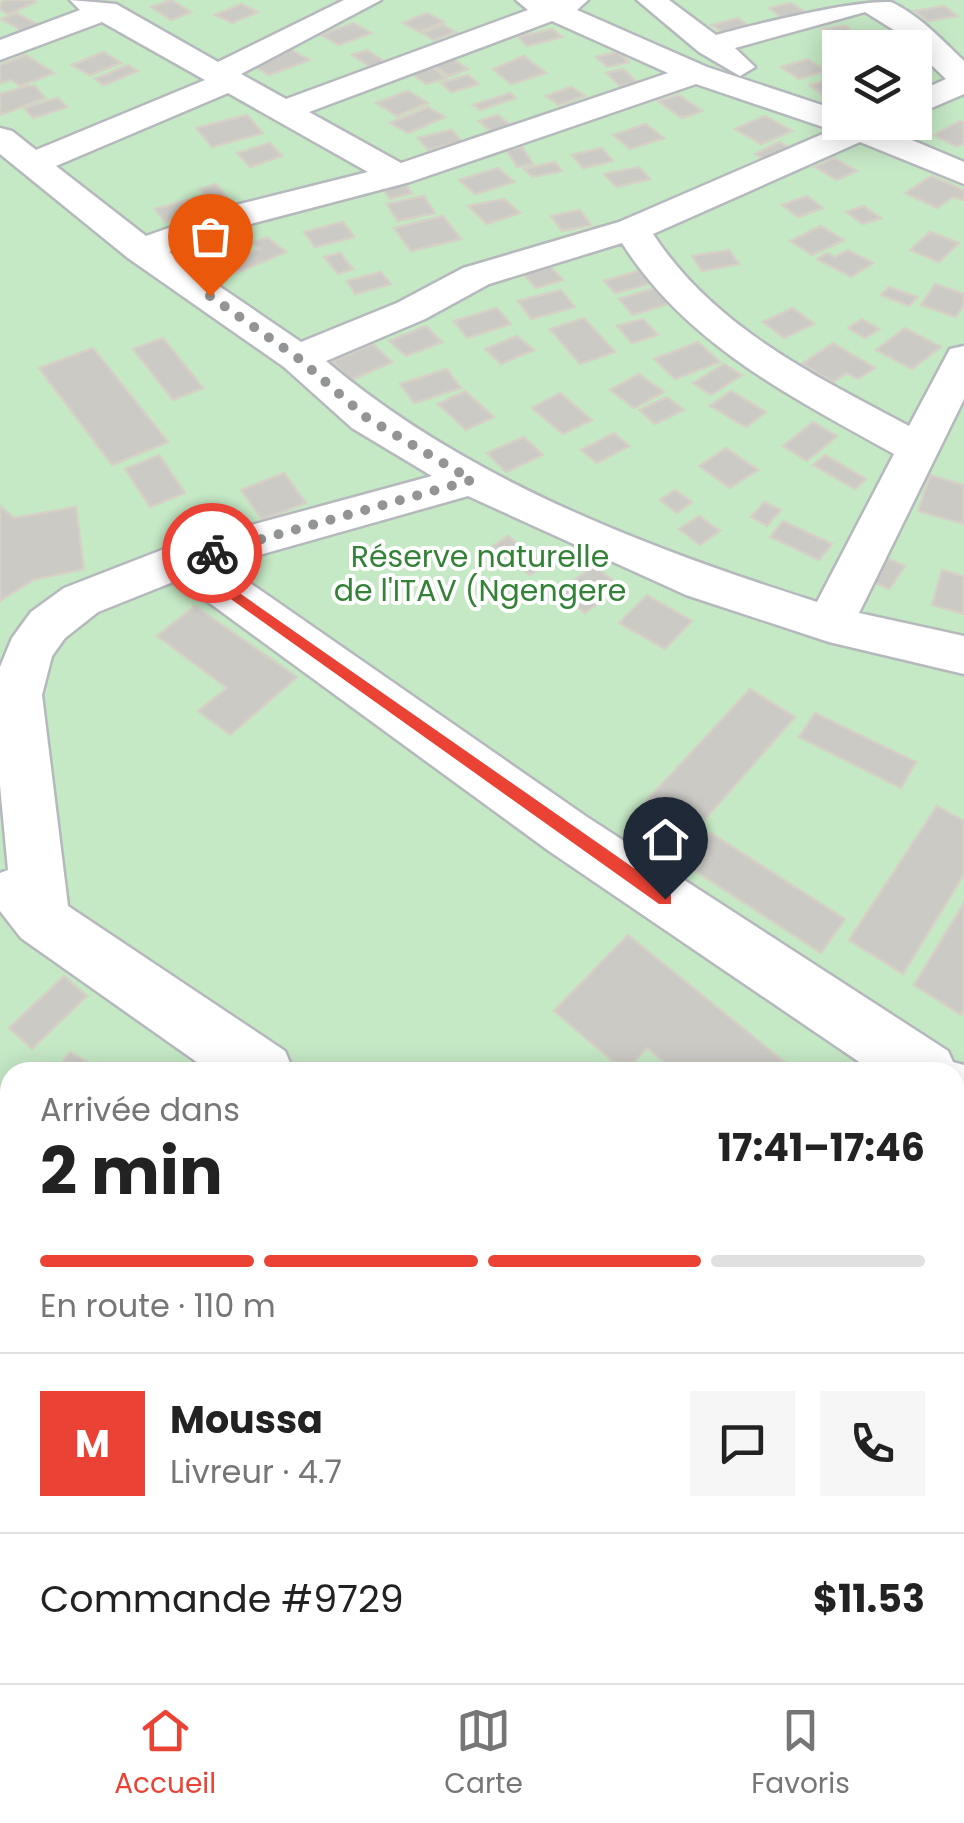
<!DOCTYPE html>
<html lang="fr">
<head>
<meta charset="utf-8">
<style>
  :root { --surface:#fff; --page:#f6f6f6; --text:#222; --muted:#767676; --line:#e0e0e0; --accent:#ea4335 }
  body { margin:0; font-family:Poppins,sans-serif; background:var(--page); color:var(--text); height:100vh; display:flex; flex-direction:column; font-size:38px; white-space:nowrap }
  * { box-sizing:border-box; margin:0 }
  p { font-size:32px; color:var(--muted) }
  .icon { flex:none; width:55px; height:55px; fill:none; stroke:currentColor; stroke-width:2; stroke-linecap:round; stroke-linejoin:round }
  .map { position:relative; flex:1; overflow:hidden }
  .side { position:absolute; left:0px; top:1062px; width:965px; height:622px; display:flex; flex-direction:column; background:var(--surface); border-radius:30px 30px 0 0; box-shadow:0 5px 25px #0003 }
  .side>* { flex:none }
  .controls { position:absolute; left:822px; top:30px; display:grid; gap:20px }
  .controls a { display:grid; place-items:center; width:110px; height:110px; border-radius:0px; background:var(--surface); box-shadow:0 5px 25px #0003; font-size:50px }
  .pin { position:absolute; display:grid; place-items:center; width:85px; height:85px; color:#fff; margin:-102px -42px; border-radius:50% 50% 50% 0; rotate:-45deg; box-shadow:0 0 10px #0007 }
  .pin .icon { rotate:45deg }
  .courier { position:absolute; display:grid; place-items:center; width:100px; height:100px; margin:-50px; border:8px solid #ea4335; border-radius:50%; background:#fff; color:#222; box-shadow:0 2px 12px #0007 }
  .summary em { font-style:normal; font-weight:700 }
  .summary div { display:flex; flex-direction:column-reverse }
  .summary { display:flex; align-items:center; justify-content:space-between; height:170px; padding:0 40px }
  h1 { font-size:65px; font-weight:700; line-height:75px }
  .bar { display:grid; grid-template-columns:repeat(4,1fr); gap:15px 10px; align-content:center; height:120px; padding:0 40px }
  .bar i { height:12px; border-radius:8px; background:var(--line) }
  .bar .selected { background:var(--accent) }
  .bar p { grid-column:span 4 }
  .line { display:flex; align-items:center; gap:25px; padding:0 40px; border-top:2px solid var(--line) }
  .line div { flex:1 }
  .round { display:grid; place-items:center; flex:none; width:105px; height:105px; border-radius:0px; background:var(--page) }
  .menu { display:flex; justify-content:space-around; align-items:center; height:140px; border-top:2px solid var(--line); background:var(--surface); font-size:28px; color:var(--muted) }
  .menu a { display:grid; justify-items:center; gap:5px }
  .menu .selected { color:var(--accent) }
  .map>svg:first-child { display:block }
  .green { fill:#c5e8c5; fill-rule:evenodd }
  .building { fill:#cccac5; stroke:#d6d1c6; stroke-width:2.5 }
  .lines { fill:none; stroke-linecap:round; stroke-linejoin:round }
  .street-casing { stroke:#b5b8bc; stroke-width:5 }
  .street { fill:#fff; fill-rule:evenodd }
  .route { fill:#ea4335 }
  .done { stroke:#929495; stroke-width:10; stroke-dasharray:0 18 }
  .labels { text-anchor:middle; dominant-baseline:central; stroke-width:8; stroke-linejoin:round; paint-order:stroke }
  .park-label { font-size:30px; fill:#348238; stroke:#fff }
</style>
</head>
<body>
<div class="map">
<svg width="964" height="1683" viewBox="0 0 964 1683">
  <rect width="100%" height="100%" fill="#f1efe8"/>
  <path class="green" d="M0 0H964V1683H0ZM840 48H915V122H840ZM10 1072H955V1675H10Z"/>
  <path class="building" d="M6 0H32L36 2 9 14 0 10V3Z
    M171 0 191 12 171 20 151 7Z
    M791 3 805 12 783 18 769 8Z
    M241 4 258 12 232 23 215 15Z
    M944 6 958 16 928 21 915 11Z
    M16 13 39 25 23 31 1 19Z
    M427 13 444 22 420 32 403 23Z
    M738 18 752 29 726 35 712 25Z
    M353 23 371 33 339 45 321 35Z
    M443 25 456 32 434 40 422 33Z
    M846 26 862 41 838 44 822 29Z
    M552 29 562 37 527 46 518 37Z
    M289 48 309 60 269 75 250 63Z
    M367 50 385 62 370 67 352 55Z
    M104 52 121 63 90 75 72 65Z
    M618 52 629 62 607 67 596 57Z
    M26 55 54 73 20 86 11 80 0 83V65Z
    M524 56 546 73 511 84 493 69Z
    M450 57 468 69 449 76 431 64Z
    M808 59 826 71 799 79 781 67Z
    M428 64 446 78 426 84 408 71Z
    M128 65 138 71 104 85 95 79Z
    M623 69 637 82 620 86 606 73Z
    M468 75 479 84 451 92 441 83Z
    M840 77V91L824 96 810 85Z
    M27 86H35L45 98 0 115V94Z
    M571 87 585 96 559 105 546 96Z
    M408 91 428 103 397 116 376 103Z
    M510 93 516 98 480 110 473 105Z
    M679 95 702 111 682 118 658 101Z
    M58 98 67 107 33 118 24 108Z
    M428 107 445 117 408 133 390 123Z
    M247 115 263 133 212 147 196 128Z
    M498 115 514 128 494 134 479 121Z
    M765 116 792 131 761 144 735 129Z
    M960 121 964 123V143L957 147 934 135Z
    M646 124 664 138 630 149 613 135Z
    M452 130 462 141 428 150 418 138Z
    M779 142 790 148 766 160 755 154Z
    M270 143 282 156 250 167 237 153Z
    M522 147 533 164 517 167 506 149Z
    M602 148 613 161 583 168 572 155Z
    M834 158 857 171 837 180 815 167Z
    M555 162 562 171 532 177 524 169Z
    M639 167 650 179 616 187 604 174Z
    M498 168 514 182 475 194 459 180Z
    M932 176 964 190V200L953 197 937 208 905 193Z
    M216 184 227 197 212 202 200 189Z
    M405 184 412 193 390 199 383 189Z
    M424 196 435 213 398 221 387 204Z
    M807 196 823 208 798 217 782 205Z
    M195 198 204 211 165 222 155 209Z
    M504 199 520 213 487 224 468 206Z
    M864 206 881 218 863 224 846 212Z
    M580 210 591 225 562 231 551 216Z
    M443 216 461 239 411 251 394 228Z
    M343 222 354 237 315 247 304 232Z
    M821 226 844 240 812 255 790 241Z
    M930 232 959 243 939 262 910 250Z
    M207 234 231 251 205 263 181 246Z
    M267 237 286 252 236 273 225 264 260 249 253 243Z
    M729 250 739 264 702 271 692 256Z
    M848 250 873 263 851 277 817 259 827 253 835 257Z
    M340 253 353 269 338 274 324 257Z
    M542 258 563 280 536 288 516 266Z
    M641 270 652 283 615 293 604 281Z
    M381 272 391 284 355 294 347 281Z
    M935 284 964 294V305L956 317 921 305Z
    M662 286 677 301 633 315 619 299Z
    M889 287 917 297 909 306 881 295Z
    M561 290 575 307 531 319 518 301Z
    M497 308 511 324 467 338 454 321Z
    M793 308 814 324 784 338 763 322Z
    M584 318 615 352 580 364 550 329Z
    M643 319 658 335 632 343 617 326Z
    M862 319 879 329 865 338 848 328Z
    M426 326 442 342 406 356 389 341Z
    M905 328 941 347 912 369 876 350Z
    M517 336 534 350 501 364 485 349Z
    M163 338 203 388 173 400 133 349Z
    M698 342 720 362 675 379 654 359Z
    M833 343 875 368 858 379 847 373 833 382 802 364Z
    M373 344 392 362 351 380 332 361Z
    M93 348 168 442 112 465 39 368Z
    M724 364 742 375 711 395 693 383Z
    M447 369 461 388 414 403 400 384Z
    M639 374 664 392 634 408 610 390Z
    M465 391 494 417 466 430 438 404Z
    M731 391 766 412 746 427 710 406Z
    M560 393 592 420 563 434 532 408Z
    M667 397 684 410 655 424 639 410Z
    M813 422 837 436 807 461 783 446Z
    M614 433 629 446 597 463 581 450Z
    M524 437 543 455 506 472 487 453Z
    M726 448 758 470 730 488 699 466Z
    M159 455 185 493 150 507 125 469Z
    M825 455 866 479 855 489 813 465Z
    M284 473 306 503 262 520 241 490Z
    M930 475 964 485V524L918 511Z
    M675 490 692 502 677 513 660 500Z
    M764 502 781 510 767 526 751 517Z
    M0 506 14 518 76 507 84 569 33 580 0 601Z
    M699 516 720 531 700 545 679 529Z
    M783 521 832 544 819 560 770 537Z
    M508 536 545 565 530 575 493 546Z
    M882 556 905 566 889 589 866 579Z
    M595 566 621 587 585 613 558 591Z
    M942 570 964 576V614L932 605Z
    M647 595 692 621 665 649 619 623Z
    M195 606 297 677 230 735 198 711 227 688 157 636Z
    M750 689 795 717 685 842 638 810Z
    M815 713 916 762 901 788 799 737Z
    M937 806 964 821V874L903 974 849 940Z
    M711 833 845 919 821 953 686 865Z
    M964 903V1010L961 1015 914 985Z
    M628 935 797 1072H676L647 1048 625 1072 554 1011Z
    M64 976 87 996 32 1049 9 1028Z
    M70 1052 103 1071 55 1072Z
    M0 1209 10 1223V1251L0 1260Z
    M0 1587 10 1600V1641L0 1652Z
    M104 1675H143L138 1683H113Z
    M419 1675H468L462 1683H426Z
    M495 1675H568L563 1683H491Z"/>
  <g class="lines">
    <g class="street-casing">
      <path id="street" d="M70 0 116 4 218 62 344 0H381L241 74 286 99 528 10 516 0H588L577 10 707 67 840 111V122H894L888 130 964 162V184L860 142 653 234C714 327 813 375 909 426L950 349 964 346V399L859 613 964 636V674L829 642 686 595 468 496 224 565 587 817 948 1051 953 1062 964 1065V1129L955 1125V1072H874L549 851 178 580 98 612 65 638 52 656 42 695 68 906 285 1051 294 1072H211L21 938 0 911V873L8 870 0 785V667L12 638 31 612 64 588 167 548 432 476 352 428 284 367 128 258 0 154V128L12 131 36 150 205 80 102 22 0 60V40L80 10ZM552 21 668 73 401 163 309 112ZM696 84 832 130 619 222 463 268 397 303 301 342 169 252 254 223 410 182ZM228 93 368 172 228 207 146 236 56 166ZM622 243C687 345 792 397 894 454L817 602C644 547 465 479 326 361L425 319 489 284Z
        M637 0H669L716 35C756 24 854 0 891 2 919 15 942 40 964 61V94L915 115V93L946 79 897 32 865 12 735 48 755 67 740 76 699 52Z
        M10 1360V1439L0 1443V1364Z
        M955 1616 964 1620V1683H842L846 1675H955Z
        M226 1675H310L307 1683H222Z"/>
    </g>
    <use href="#street" class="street"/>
  </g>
  <path class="route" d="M212 548 217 556 195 562 671 894V904H659L176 560Z"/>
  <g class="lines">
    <path class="done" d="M210 296 298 358 367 418 472 480 212 553"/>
  </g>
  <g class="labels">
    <g class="park-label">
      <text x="480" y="556">Réserve naturelle<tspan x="480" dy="34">de l'ITAV (Ngengere</tspan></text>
    </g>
  </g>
</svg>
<div class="controls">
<a><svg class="icon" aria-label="layers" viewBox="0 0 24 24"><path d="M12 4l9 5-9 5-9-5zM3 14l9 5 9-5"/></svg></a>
</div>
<div class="pin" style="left:210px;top:296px;background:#ea580c"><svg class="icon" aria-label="bag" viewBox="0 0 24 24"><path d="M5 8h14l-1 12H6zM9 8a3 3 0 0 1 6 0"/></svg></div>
<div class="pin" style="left:665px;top:899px;background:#1f2937"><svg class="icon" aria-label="home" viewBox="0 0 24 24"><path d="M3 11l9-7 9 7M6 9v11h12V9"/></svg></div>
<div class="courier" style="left:212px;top:553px"><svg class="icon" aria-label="bike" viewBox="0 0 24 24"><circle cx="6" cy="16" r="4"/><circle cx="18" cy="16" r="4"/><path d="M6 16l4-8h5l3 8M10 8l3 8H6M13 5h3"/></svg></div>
<section class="side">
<div class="summary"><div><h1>2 min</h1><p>Arrivée dans</p></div><em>17:41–17:46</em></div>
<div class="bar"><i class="selected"></i><i class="selected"></i><i class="selected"></i><i></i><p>En route · 110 m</p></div>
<div class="line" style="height:180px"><b class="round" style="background:var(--accent);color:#fff">M</b><div><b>Moussa</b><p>Livreur · 4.7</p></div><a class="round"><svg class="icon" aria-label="chat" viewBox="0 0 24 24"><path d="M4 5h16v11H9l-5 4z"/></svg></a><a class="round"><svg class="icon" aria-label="phone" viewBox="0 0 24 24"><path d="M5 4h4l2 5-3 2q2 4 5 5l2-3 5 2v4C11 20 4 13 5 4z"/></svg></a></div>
<div class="line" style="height:130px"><div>Commande #9729</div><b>$11.53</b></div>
</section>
</div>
<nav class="menu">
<a class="selected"><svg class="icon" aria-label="home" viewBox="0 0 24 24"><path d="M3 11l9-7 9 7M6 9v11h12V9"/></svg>Accueil</a>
<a><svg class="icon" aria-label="map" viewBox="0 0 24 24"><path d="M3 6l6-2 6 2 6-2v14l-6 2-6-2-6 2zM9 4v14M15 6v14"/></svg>Carte</a>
<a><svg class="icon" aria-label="saved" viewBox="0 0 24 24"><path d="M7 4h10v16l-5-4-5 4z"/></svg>Favoris</a>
</nav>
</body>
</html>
